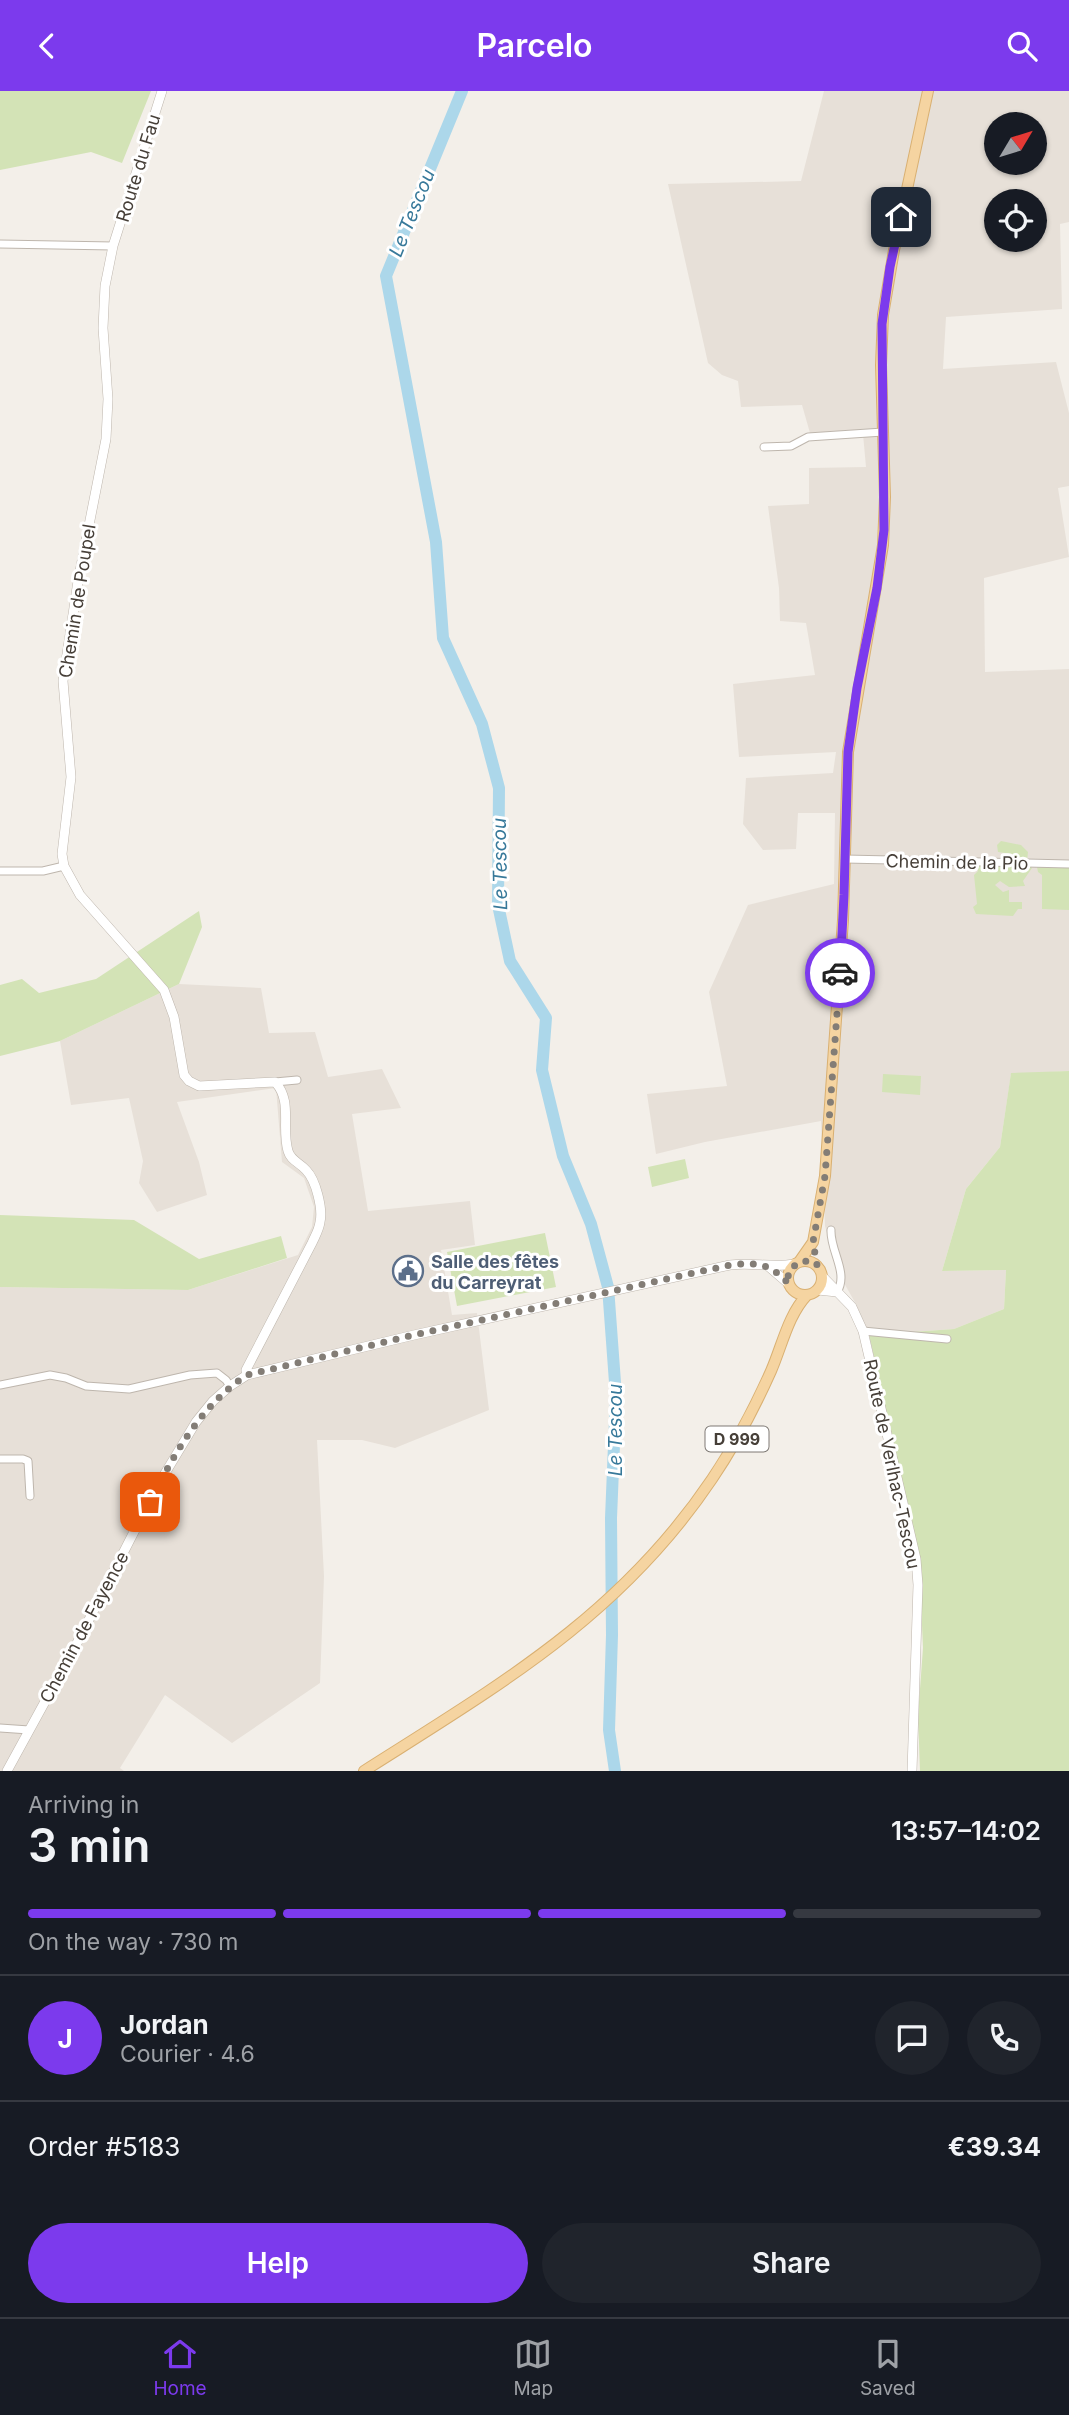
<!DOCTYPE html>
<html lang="en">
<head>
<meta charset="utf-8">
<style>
  :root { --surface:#171b24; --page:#20242c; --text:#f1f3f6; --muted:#9ea1a6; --line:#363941; --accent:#7c3aed }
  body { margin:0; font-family:Inter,sans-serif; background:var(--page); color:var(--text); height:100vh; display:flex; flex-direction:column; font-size:26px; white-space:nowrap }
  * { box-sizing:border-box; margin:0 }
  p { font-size:23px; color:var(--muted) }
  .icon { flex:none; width:38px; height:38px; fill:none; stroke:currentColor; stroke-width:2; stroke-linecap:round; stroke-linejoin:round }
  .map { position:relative; height:1680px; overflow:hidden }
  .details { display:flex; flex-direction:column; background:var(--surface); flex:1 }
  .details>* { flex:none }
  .needle { width:46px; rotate:52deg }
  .fabs { position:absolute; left:984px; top:21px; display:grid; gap:14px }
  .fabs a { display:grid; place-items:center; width:63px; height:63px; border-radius:50%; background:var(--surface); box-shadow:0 2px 5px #0004; font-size:35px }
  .pin { position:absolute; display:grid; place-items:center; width:60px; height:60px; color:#fff; margin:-30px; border-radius:14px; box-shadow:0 4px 10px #0006 }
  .courier { position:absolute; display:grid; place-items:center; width:70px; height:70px; margin:-35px; border:5px solid #7c3aed; border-radius:50%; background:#fff; color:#222; box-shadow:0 2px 9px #0007 }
  .headline em { font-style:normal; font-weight:600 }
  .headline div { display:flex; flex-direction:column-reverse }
  .headline { display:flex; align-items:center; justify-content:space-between; height:119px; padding:0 28px }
  h1 { font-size:46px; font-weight:600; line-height:52px }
  .bar { display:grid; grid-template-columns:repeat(4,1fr); gap:10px 7px; align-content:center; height:84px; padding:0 28px }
  .bar i { height:9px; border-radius:5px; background:var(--line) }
  .bar .selected { background:var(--accent) }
  .bar p { grid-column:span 4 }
  .line { display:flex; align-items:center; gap:18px; padding:0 28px; border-top:2px solid var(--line) }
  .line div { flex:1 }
  .round { display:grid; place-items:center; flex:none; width:74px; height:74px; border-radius:37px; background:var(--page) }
  .button { display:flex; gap:14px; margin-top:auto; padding:14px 28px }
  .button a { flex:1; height:80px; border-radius:42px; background:var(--accent); color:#fff; font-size:28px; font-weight:600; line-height:80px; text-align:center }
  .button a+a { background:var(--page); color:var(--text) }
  header { display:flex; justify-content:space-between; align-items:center; height:91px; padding:0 28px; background:var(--accent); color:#fff; font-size:32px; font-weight:600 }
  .tabs { display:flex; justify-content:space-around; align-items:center; height:98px; border-top:2px solid var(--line); background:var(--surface); font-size:19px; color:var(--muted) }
  .tabs a { display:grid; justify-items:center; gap:4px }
  .tabs .selected { color:var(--accent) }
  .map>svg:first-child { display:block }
  .residential { fill:#e7e0d8; fill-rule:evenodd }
  .green { fill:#d3e3b6 }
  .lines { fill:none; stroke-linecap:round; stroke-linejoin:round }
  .river { stroke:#acd7ea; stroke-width:12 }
  .minor-casing { stroke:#beb6ad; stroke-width:9 }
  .tertiary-casing { stroke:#beb6ad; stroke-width:10 }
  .primary-casing { stroke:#d9b072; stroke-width:12 }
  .minor { stroke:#fff; stroke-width:7 }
  .tertiary { stroke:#fff; stroke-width:9 }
  .primary { stroke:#f5d4a1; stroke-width:10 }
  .done { stroke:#837d76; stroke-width:7; stroke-dasharray:0 12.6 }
  .route { stroke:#7c3aed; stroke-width:9 }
  .labels { text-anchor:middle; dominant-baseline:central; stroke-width:6; stroke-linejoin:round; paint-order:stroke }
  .shield { fill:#fff; stroke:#7e7974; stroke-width:2 }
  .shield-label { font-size:16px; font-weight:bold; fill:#463f38 }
  .street-label { font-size:18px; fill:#463f38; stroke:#fff }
  .service-label { font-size:18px; font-weight:bold; fill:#4e5e75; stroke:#fff; text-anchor:start }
  .water-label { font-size:19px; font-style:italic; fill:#37799a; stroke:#fff }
</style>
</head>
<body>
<header><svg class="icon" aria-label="back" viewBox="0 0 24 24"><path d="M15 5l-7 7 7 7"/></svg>Parcelo<svg class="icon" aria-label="search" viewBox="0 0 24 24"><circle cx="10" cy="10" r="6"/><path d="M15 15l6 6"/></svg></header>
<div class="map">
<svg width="1069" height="1680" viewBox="0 0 1069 1680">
  <rect width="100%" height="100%" fill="#f3efe9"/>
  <path class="residential" d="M824 0H1069V131L1060 133 1062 218 946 226 943 278 1056 271 1069 322V395L1058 397 1069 466 984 487 985 581 1069 578V980L1011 983 1000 1056 966 1098 942 1180 1006 1179 1004 1218 954 1238 869 1244 857 1215 839 1183 825 1135 821 1030 705 1051 656 1063 647 1003 727 995 709 901 748 814 834 793 835 722H798L796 758 763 759 743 733 746 687 833 682 836 661 739 666 733 593 815 584 806 532 780 530 779 497 768 415 809 413V377L866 376 863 343 810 342 802 314 741 316 738 290 722 284 708 272 668 93 801 90ZM996 33H1034V72H996ZM996 110H1034V149H996Z
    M179 893 261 897 269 942 315 941 328 986 382 978 401 1017 352 1023 368 1120 470 1110 475 1154 441 1159 452 1224 477 1222 489 1319 395 1357 362 1349H317L324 1485 320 1592 232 1652 165 1604 120 1677 124 1680H0V1196L188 1199 298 1164 312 1136 314 1116 304 1087 282 1071 276 997 177 1011 199 1071 207 1104 157 1121 139 1092 143 1070 129 1007 71 1014 60 950Z"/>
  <path class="green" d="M0 0H151L122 72 91 61 0 79Z
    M1001 750 1021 754 1028 761 1027 770 1032 777 1023 790 1025 795 1009 796 1000 790 995 794 1003 801 1009 799V811H1022V818H1018L1013 825 976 823 973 816 977 813 974 784 978 780 974 772 976 769 999 767 1011 776 1014 774 1015 765 1012 763 998 761 997 754Z
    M1069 775V819L1042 818V784L1038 781 1037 776Z
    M199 820 202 836 179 893 60 950 0 965V894L22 888 39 902 96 888Z
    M1069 980V1680H920L918 1625 923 1557 919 1465 869 1244 954 1238 1004 1218 1006 1179 942 1180 966 1098 1000 1056 1011 982Z
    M883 983 921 985 920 1004 882 1001Z
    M685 1068 689 1087 652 1096 648 1076Z
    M0 1124 134 1129 199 1168 281 1145 287 1167 188 1199 0 1196Z
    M545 1142 556 1196 457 1215 447 1161Z"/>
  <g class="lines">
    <path class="river" d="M462 0 386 185 436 451 443 547 482 633 499 697 498 814 510 870 546 927 542 979 563 1065 591 1133 608 1196 616 1305 611 1427 612 1544 609 1639 615 1680"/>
    <g class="minor-casing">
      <path id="minor" d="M0 153 113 155
        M764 356 791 355 808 346 883 341
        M845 768 1069 773
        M0 780H43L64 775
        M275 991 297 989
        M831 1139C830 1160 849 1182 837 1201
        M863 1240 947 1248
        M0 1294 50 1284 66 1287 86 1295 129 1298 190 1284 217 1282 226 1289 230 1295
        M0 1368H23L28 1370 30 1405
        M0 1637 29 1639"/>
    </g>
    <g class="tertiary-casing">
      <path id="tertiary" d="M162 0 113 155 105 195 103 237 108 308 106 348 78 490 63 590 71 686 62 763 64 775 80 804 164 899 174 926 184 984 189 990 199 995 275 991C293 1010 281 1036 288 1060 291 1070 299 1071 306 1079 316 1089 323 1118 320 1131 319 1139 315 1145 312 1152L246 1279 247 1284
        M768 1175 789 1193
        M822 1185 852 1216 863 1240 916 1468 918 1494 912 1680
        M818 1199 837 1201
        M7 1680 76 1554 158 1394 196 1331 213 1310 230 1295 247 1284 414 1244 730 1174C752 1171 773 1177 794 1173"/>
    </g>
    <g class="primary-casing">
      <path id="primary" d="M788 1187a17 17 0 1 1 34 0a17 17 0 1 1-34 0Z
        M799 1171 813 1151 825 1085 843 829 848 661 883 454 885 406 881 274 883 224 894 159 928 0
        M364 1680C499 1594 620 1525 712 1388 735 1354 754 1318 771 1280 782 1255 788 1224 807 1204"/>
    </g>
    <use href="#minor" class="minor"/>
    <use href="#tertiary" class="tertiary"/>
    <use href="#primary" class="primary"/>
  </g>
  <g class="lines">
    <path class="done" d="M150 1411C174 1363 201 1314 247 1284L414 1244 730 1174C758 1171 769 1172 789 1193L788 1182 797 1172 807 1170 817 1174 813 1151 825 1085 840 882"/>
    <path class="route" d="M840 882 844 804 848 661 857 597 877 497 884 439 882 233 890 176 901 126"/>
  </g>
  <defs>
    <g id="civic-ring" transform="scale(1.575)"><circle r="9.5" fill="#fff" stroke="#5c6f8a" stroke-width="1.5"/><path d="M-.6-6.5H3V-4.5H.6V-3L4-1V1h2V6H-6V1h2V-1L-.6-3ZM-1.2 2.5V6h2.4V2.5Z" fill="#5c6f8a"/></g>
  </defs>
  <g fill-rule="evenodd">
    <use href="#civic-ring" x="408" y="1180"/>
  </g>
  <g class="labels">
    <rect class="shield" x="705.5" y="1335.5" width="63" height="25" rx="5"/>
    <g class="shield-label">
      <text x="737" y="1348">D 999</text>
    </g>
    <g class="street-label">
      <text transform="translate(138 77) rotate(-73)">Route du Fau</text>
      <text transform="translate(77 510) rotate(-81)">Chemin de Poupel</text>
      <text transform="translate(957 771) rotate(1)">Chemin de la Pio</text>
      <text transform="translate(892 1373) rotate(78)">Route de Verlhac-Tescou</text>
      <text transform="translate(84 1536) rotate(-62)">Chemin de Fayence</text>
    </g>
    <g class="service-label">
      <text x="431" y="1170">Salle des fêtes<tspan x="431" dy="21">du Carreyrat</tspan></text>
    </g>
    <g class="water-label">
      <text transform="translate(412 122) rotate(-68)">Le Tescou</text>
      <text transform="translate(500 773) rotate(-91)">Le Tescou</text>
      <text transform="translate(615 1339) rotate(-90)">Le Tescou</text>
    </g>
  </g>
</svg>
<div class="fabs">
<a><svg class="needle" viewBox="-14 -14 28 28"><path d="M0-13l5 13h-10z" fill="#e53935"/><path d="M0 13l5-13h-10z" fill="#9ea1a6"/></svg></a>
<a><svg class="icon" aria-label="locate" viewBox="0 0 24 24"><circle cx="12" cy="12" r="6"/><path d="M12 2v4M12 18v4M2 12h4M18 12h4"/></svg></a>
</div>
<div class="pin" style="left:150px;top:1411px;background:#ea580c"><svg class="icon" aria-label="bag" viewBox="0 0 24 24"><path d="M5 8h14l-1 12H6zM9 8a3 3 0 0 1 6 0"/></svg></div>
<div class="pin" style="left:901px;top:126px;background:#1f2937"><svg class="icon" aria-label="home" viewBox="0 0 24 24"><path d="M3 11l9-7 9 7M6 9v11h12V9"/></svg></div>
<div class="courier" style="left:840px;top:882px"><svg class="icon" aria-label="car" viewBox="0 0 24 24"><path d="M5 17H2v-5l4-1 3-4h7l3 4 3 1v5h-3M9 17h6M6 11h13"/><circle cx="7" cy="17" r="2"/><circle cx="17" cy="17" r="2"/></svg></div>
</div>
<section class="details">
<div class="headline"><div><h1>3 min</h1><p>Arriving in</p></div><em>13:57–14:02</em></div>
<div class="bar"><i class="selected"></i><i class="selected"></i><i class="selected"></i><i></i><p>On the way · 730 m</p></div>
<div class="line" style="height:126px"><b class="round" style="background:var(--accent);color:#fff">J</b><div><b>Jordan</b><p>Courier · 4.6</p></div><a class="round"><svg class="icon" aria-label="chat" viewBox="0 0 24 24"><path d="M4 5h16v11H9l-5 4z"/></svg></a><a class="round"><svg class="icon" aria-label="phone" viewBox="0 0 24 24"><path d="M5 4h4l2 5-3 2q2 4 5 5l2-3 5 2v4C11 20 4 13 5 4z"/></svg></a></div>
<div class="line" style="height:91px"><div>Order #5183</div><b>€39.34</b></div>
<div class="button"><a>Help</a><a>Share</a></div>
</section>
<nav class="tabs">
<a class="selected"><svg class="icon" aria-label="home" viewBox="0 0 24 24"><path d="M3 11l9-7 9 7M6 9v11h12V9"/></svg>Home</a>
<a><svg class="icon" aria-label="map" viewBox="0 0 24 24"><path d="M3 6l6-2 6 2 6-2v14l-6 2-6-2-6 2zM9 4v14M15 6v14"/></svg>Map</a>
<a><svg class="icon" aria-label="saved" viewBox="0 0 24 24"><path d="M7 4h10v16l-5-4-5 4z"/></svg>Saved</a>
</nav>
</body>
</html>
